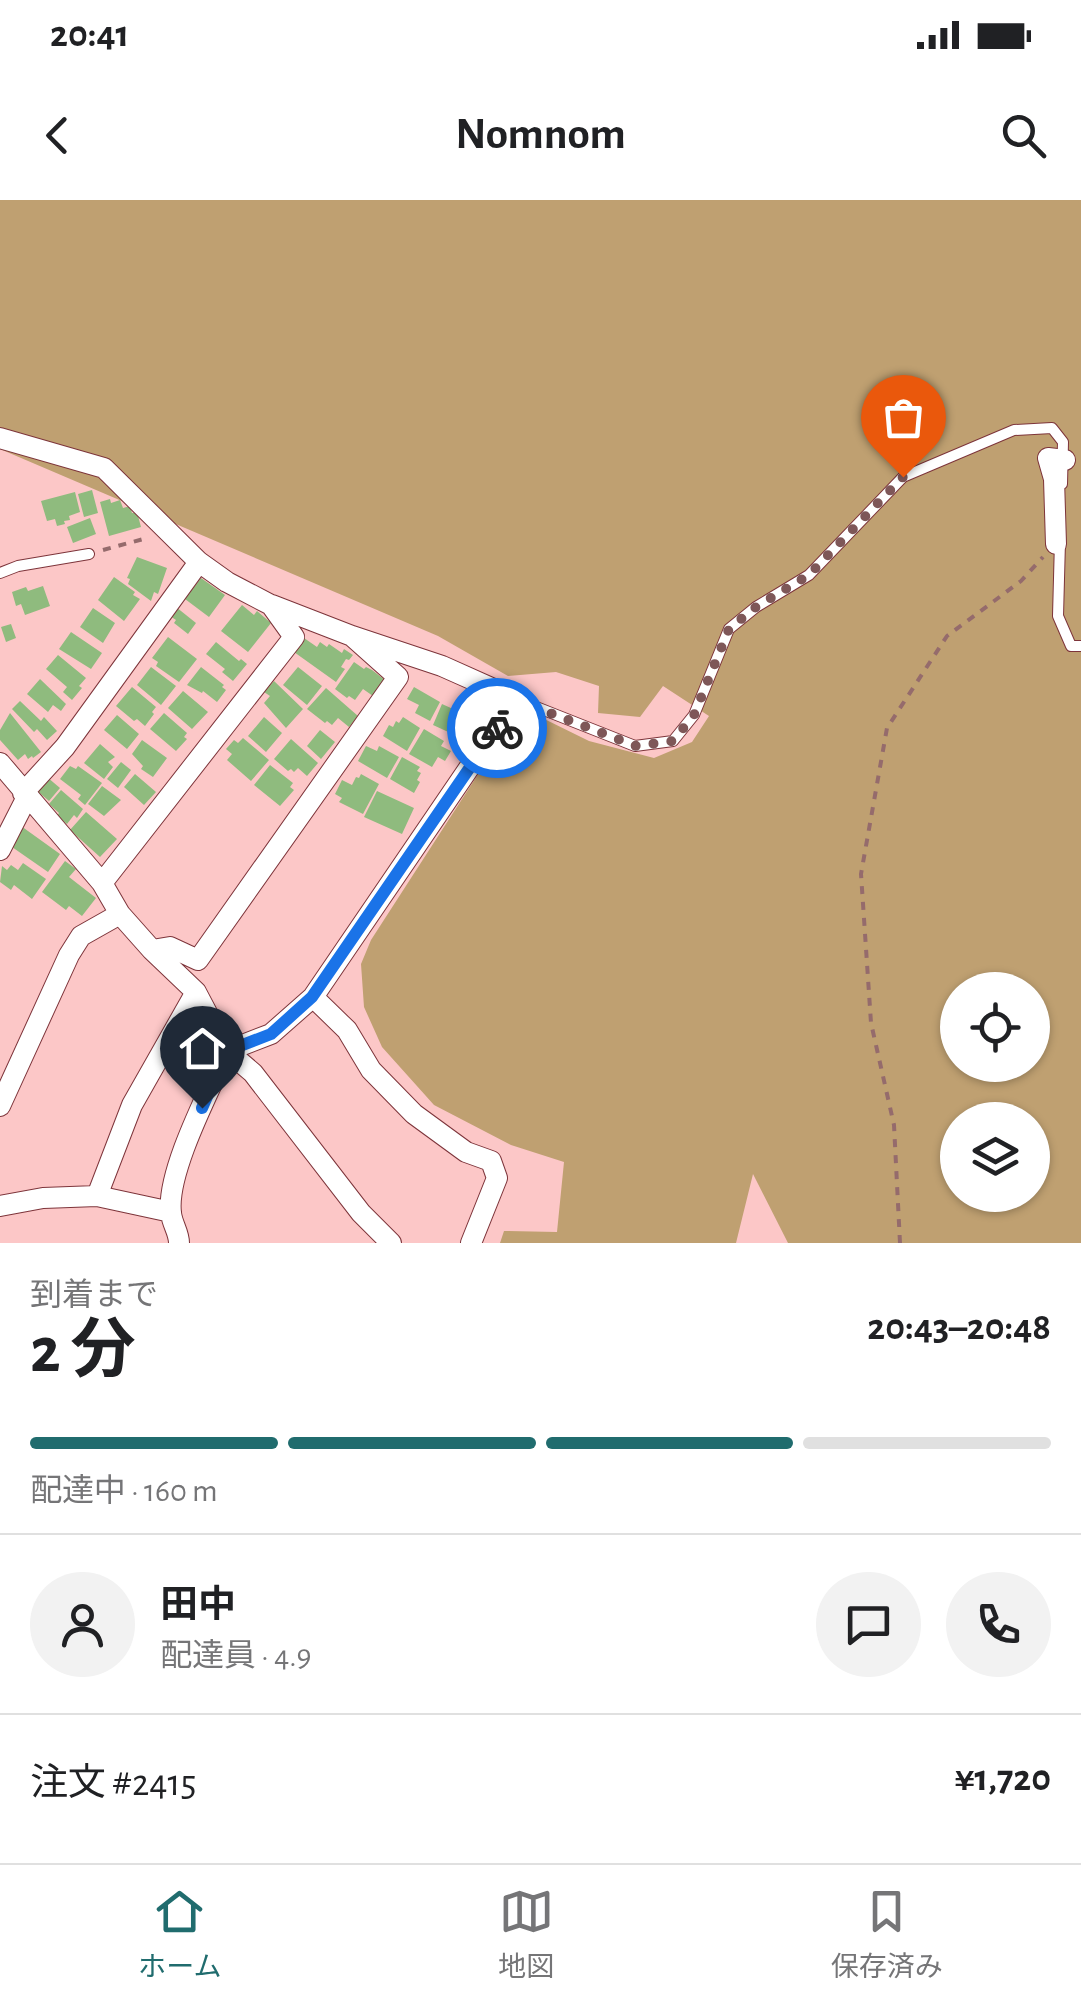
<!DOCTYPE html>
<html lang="ja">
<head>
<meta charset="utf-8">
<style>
  :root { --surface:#fff; --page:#f2f2f2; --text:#202124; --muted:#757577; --line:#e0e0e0; --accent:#206c6e }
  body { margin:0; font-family:"Alegreya Sans","Noto Sans JP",sans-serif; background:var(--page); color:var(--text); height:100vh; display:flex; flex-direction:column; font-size:38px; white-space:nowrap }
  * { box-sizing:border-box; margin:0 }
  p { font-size:32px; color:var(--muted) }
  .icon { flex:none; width:55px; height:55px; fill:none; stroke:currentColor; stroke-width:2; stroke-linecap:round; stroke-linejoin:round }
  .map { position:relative; height:1043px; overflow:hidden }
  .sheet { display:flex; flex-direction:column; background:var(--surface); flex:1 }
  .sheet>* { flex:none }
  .fabs { position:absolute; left:940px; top:772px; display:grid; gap:20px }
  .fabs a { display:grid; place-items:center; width:110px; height:110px; border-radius:50%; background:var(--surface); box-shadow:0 2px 8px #0004; font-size:50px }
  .pin { position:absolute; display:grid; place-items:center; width:85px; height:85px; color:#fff; margin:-102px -42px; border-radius:50% 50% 50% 0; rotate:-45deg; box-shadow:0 0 10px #0007 }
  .pin .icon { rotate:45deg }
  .courier { position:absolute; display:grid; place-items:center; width:100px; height:100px; margin:-50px; border:8px solid #1a73e8; border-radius:50%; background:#fff; color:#222; box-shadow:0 2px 12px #0007 }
  .overview em { font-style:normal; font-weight:700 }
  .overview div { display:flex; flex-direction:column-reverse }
  .overview { display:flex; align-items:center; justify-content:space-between; height:170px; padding:0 30px }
  h1 { font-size:65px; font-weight:700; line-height:75px }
  .bar { display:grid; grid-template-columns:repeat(4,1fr); gap:15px 10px; align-content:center; height:120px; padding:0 30px }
  .bar i { height:12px; border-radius:8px; background:var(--line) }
  .bar .current { background:var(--accent) }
  .bar p { grid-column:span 4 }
  .line { display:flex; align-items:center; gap:25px; padding:0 30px; border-top:2px solid var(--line) }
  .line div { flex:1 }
  .round { display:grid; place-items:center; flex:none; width:105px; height:105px; border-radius:52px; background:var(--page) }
  .status { display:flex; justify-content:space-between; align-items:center; height:70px; padding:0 50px; background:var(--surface); direction:ltr }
  .status svg { height:28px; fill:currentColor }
  header { display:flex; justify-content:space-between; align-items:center; height:130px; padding:0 30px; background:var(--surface); font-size:45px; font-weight:700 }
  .tabs { display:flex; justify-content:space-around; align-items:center; height:140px; border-top:2px solid var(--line); background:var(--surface); font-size:28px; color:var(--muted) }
  .tabs a { display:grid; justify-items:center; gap:5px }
  .tabs .current { color:var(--accent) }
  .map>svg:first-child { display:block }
  .green { fill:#bfa071; fill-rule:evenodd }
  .building { fill:#8fbb7e }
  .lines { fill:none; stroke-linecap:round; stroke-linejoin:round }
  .service-casing { stroke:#7d343a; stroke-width:12 }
  .minor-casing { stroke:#7d343a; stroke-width:22 }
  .path { stroke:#956b6c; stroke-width:4; stroke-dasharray:8 8; stroke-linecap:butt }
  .service { stroke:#fff; stroke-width:10 }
  .minor { stroke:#fff; stroke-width:20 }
  .done { stroke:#7e5758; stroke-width:10; stroke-dasharray:0 18 }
  .route { stroke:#1a73e8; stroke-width:12 }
</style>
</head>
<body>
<div class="status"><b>20:41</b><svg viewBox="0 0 49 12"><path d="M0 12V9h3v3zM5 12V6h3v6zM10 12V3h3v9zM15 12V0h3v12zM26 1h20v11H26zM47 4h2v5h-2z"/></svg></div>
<header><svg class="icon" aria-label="back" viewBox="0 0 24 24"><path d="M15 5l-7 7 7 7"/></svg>Nomnom<svg class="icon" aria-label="search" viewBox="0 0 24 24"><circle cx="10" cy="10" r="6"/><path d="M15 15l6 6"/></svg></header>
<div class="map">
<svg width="1081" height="1043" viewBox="0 0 1081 1043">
  <rect width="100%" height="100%" fill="#fcc7c7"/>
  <path class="green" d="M0 0H1081V1043H788L753 974 736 1043H500L504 1031 557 1032 564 962 511 945 434 905 382 847 364 807 361 764 371 740 506 531 524 509 589 541 654 558 692 542 709 516 663 486 640 517 598 513 599 486 556 472 508 476 438 436 0 249ZM958 790H1032V865H958ZM958 920H1032V995H958Z"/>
  <path class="building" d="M92 290 98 313 84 317 78 294Z
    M75 292 80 312 69 316 70 320 64 321 65 324 57 326 55 319 47 321 41 301Z
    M110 299 111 303 120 300 123 308 130 306 132 313 137 312 141 327 109 336 100 302Z
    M90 318 96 334 73 343 67 327Z
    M137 357 167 368 158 394 154 392 151 401 128 384 130 379 127 378Z
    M114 377 135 392 133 395 140 399 124 421 98 400Z
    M201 378 225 395 209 417 185 399Z
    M43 386 50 406 25 415 21 404 16 406 12 392 26 387 28 391Z
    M242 405 254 415 257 411 271 423 248 452 221 431Z
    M176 407 196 423 188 434 174 423 176 420 170 416Z
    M93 408 115 423 103 443 80 427Z
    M11 424 16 438 6 442 1 427Z
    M71 432 102 453 91 469 59 449Z
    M168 437 197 459 179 482 156 466 158 462 152 458Z
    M304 438 317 447 320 442 327 447 329 444 342 453 344 449 353 455 349 460 346 459 341 467 345 469 336 482 294 452Z
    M216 442 239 461 241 459 247 464 233 481 222 472 225 469 206 454Z
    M58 455 86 478 79 486 82 488 72 500 63 492 67 487 46 469Z
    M354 462 364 469 366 467 372 470 385 480 373 496 363 489 355 500 349 496 347 498 335 489Z
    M151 467 176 486 161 505 137 485Z
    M201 467 224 485 222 487 226 490 217 502 203 491 202 493 187 485Z
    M298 467 322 486 307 505 283 485Z
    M40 479 66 504 61 511 53 505 48 512 27 494Z
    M274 481 303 509 286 528 264 503 270 496 264 492Z
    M132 487 156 507 152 512 154 514 145 526 137 519 134 521 116 506Z
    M414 487 440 502 430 521 415 513 419 505 407 499Z
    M326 488 358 516 349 527 338 518 332 525 327 521 325 523 307 509Z
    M183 491 208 512 192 529 168 508Z
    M20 501 41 521 44 517 57 531 47 540 37 529 34 532 12 509Z
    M442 504 462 513 460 517 465 519 457 536 433 525Z
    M10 513 41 552 33 558 32 556 28 559 25 554 18 560 0 540V530Z
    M164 513 187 533 184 537 187 539 176 551 150 529Z
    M117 515 139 534 127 549 104 530Z
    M264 517 282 533 266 552 248 536Z
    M403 517 420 528 407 551 383 536 389 525 393 527 396 521 399 523Z
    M424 529 444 541 441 546 451 551 445 561 438 557 432 567 409 554Z
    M320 530 335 542 321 559 307 546Z
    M243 538 269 560 251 581 227 560 232 554 226 549 234 540 238 543Z
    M291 539 318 563 307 576 298 568 294 572 291 569 288 571 274 559Z
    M142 540 167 558 153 577 141 569 143 566 132 554Z
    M100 544 115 557 108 562 113 567 104 579 84 563Z
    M366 546 377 551 379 546 399 557 387 578 358 561Z
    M402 557 420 567 417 571 421 573 417 580 420 582 414 593 390 579Z
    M121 562 131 570 118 588 107 579Z
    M270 565 293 583 290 587 294 590 280 606 254 585Z
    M70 566 76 569 78 566 102 583 85 605 78 599 81 595 60 579Z
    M135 574 156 592 144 605 124 587Z
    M361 574 379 584 363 614 339 602 342 598 335 594 342 580 352 585 356 577 359 578Z
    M47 577 60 588 49 601 36 590Z
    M102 586 121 600 104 616 88 604Z
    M61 590 83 609 77 618 74 615 67 624 57 616 59 613 49 604Z
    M377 591 414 608 402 634 364 617Z
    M86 612 117 639 100 657 70 630Z
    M21 626 60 654 48 672 12 647Z
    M65 661 76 669 69 677 96 698 82 716 69 706 66 710 42 692Z
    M23 663 46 679 32 699 14 685 11 690 0 682 2 666 7 670 11 665 18 670Z"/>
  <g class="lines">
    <g class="service-casing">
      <path id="service" d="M1060 341 1058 416 1071 446H1081
        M0 373 18 366 89 354
        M516 499 635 546 673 541 694 515 729 429 756 407 809 375 903 277 1014 230 1052 228 1063 242 1062 284"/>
    </g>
    <g class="minor-casing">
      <path id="minor" d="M0 238 104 268 199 362 227 382 271 405 294 437 102 683
        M1056 344 1054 279 1048 258 1065 260
        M0 563 102 683 120 714 152 750 196 792 227 851
        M23 593 65 547 199 362
        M0 650 27 597
        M152 750 170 747 198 760 398 477 352 436 272 405
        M313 797 347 830 371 870 414 914 466 952 491 961 497 978 471 1043
        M226 850 253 873 361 1013 391 1043
        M0 906 69 755 81 736 120 714
        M97 996 132 905 196 792
        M0 1006 43 998 97 996 171 1012
        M179 1043C179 1032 172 1024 171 1013 166 972 210 890 227 851L271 834 313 797 516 499 442 466 352 436"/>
    </g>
    <path class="path" d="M103 350 147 338
      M900 1043 894 925 871 823 861 674 887 528 947 436 1021 381 1043 357"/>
    <use href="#service" class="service"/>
    <use href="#minor" class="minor"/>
  </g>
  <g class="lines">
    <path class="done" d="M497 528 516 500 636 546 673 541 694 515 729 429 756 407 809 375 903 277"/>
    <path class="route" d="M202 908 227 851 271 834 312 797 497 528"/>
  </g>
</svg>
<div class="fabs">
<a><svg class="icon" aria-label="locate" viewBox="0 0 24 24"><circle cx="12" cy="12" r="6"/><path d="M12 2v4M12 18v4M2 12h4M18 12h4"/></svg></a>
<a><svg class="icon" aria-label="layers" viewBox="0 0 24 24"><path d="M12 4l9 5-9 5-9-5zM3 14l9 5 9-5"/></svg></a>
</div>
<div class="pin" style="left:903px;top:277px;background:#ea580c"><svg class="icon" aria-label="bag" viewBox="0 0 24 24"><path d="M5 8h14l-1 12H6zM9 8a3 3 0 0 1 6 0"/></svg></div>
<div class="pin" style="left:202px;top:908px;background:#1f2937"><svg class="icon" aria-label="home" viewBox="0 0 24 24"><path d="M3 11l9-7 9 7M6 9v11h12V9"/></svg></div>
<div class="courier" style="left:497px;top:528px"><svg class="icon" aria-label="bike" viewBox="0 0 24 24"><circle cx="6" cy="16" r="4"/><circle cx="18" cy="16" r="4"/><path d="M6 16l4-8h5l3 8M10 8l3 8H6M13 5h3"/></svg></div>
</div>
<section class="sheet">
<div class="overview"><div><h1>2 分</h1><p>到着まで</p></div><em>20:43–20:48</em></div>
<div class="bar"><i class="current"></i><i class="current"></i><i class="current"></i><i></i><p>配達中 · 160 m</p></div>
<div class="line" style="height:180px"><a class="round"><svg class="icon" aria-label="person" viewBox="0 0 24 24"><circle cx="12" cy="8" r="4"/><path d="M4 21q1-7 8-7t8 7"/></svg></a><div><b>田中</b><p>配達員 · 4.9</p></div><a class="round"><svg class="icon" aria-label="chat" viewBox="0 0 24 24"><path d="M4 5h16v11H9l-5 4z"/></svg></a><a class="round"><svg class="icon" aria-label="phone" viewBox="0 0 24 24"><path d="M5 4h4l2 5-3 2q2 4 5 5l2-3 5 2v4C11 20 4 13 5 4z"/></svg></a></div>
<div class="line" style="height:130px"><div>注文 #2415</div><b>¥1,720</b></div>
</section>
<nav class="tabs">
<a class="current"><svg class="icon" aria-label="home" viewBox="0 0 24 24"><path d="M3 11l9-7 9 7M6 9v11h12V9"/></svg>ホーム</a>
<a><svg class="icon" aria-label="map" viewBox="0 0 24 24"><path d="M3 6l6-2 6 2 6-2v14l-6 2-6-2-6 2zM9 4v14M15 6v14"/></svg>地図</a>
<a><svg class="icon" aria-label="saved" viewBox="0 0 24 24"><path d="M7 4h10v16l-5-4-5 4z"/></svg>保存済み</a>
</nav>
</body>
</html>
